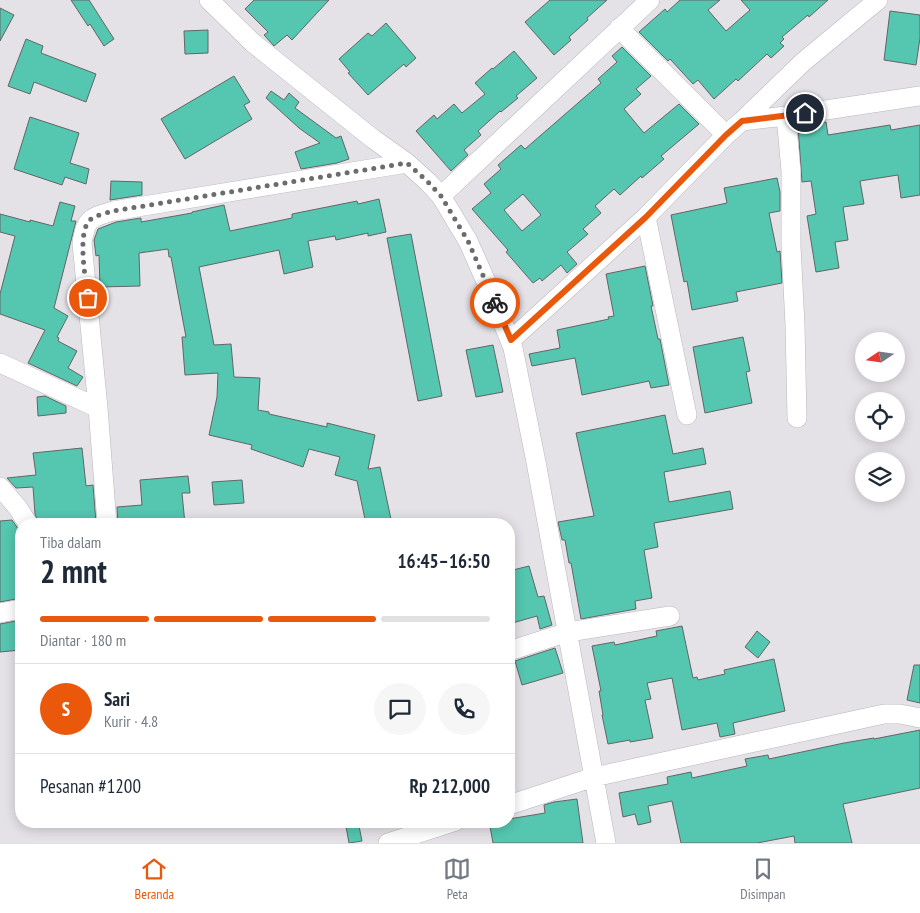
<!DOCTYPE html>
<html lang="id">
<head>
<meta charset="utf-8">
<style>
  :root { --surface:#fff; --page:#f6f6f7; --text:#1f2937; --muted:#747a83; --line:#e0e1e3; --accent:#ea580c }
  body { margin:0; font-family:"PT Sans Narrow",sans-serif; background:var(--page); color:var(--text); height:100vh; display:flex; flex-direction:column; font-size:19px; white-space:nowrap }
  * { box-sizing:border-box; margin:0 }
  p { font-size:16px; color:var(--muted) }
  .icon { flex:none; width:28px; height:28px; fill:none; stroke:currentColor; stroke-width:2; stroke-linecap:round; stroke-linejoin:round }
  .map { position:relative; flex:1; overflow:hidden }
  .details { position:absolute; left:15px; top:518px; width:500px; height:310px; display:flex; flex-direction:column; background:var(--surface); border-radius:20px; box-shadow:0 2px 12px #0003 }
  .details>* { flex:none }
  .needle { width:32px; rotate:257deg }
  .controls { position:absolute; left:855px; top:332px; display:grid; gap:10px }
  .controls a { display:grid; place-items:center; width:50px; height:50px; border-radius:50%; background:var(--surface); box-shadow:0 2px 12px #0003; font-size:25px }
  .pin { position:absolute; display:grid; place-items:center; width:42px; height:42px; color:#fff; margin:-21px; border:2px solid #fff; border-radius:50%; box-shadow:0 1px 5px #0007 }
  .courier { position:absolute; display:grid; place-items:center; width:50px; height:50px; margin:-25px; border:4px solid #ea580c; border-radius:50%; background:#fff; color:#222; box-shadow:0 1px 6px #0007 }
  .summary em { font-style:normal; font-weight:600 }
  .summary div { display:flex; flex-direction:column-reverse }
  .summary { display:flex; align-items:center; justify-content:space-between; height:85px; padding:0 25px }
  h1 { font-size:32px; font-weight:600; line-height:38px }
  .bar { display:grid; grid-template-columns:repeat(4,1fr); gap:8px 5px; align-content:center; height:60px; padding:0 25px }
  .bar i { height:6px; border-radius:4px; background:var(--line) }
  .bar .active { background:var(--accent) }
  .bar p { grid-column:span 4 }
  .line { display:flex; align-items:center; gap:12px; padding:0 25px; border-top:1px solid var(--line) }
  .line div { flex:1 }
  .round { display:grid; place-items:center; flex:none; width:52px; height:52px; border-radius:26px; background:var(--page) }
  .menu { display:flex; justify-content:space-around; align-items:center; height:70px; border-top:1px solid var(--line); background:var(--surface); font-size:14px; color:var(--muted) }
  .menu a { display:grid; justify-items:center; gap:2px }
  .menu .active { color:var(--accent) }
  .map>svg:first-child { display:block }
  .building { fill:#55c6b0; stroke:#616665; fill-rule:evenodd }
  .lines { fill:none; stroke-linecap:round; stroke-linejoin:round }
  .minor-casing { stroke:#b8b6bb; stroke-width:20 }
  .minor { stroke:#fff; stroke-width:19 }
  .done { stroke:#6c6c6f; stroke-width:5; stroke-dasharray:0 9 }
  .route { stroke:#ea580c; stroke-width:6 }
</style>
</head>
<body>
<div class="map">
<svg width="920" height="843" viewBox="0 0 920 843">
  <rect width="100%" height="100%" fill="#e4e2e7"/>
  <path class="building" d="M71 0H89L114 39 104 46 90 24 88 26Z
    M254 0H329L292 40 287 35 274 46 264 35 268 32 245 9Z
    M550 0H607L587 18 588 20 569 37 571 40 554 55 525 22Z
    M680 0H720L708 10 726 31 750 10 741 0H828L809 17 808 15 782 37 784 39 780 43 784 46 771 58 767 54 738 81 736 79 714 99 698 80 693 84 670 59 668 61 639 32 665 9 667 12Z
    M0 8 14 15 0 41Z
    M890 11 920 15V38L916 65 884 60Z
    M386 23 416 58 406 67 404 64 368 95 348 73 350 72 339 59 368 33 372 36Z
    M208 30V53L185 54 184 31Z
    M26 39 43 46 41 53 96 74 86 102 34 82 30 94 8 86Z
    M622 47 651 76 636 89 641 94 624 109 644 133 679 104 699 124 661 156 664 159 642 178 641 176 620 195 614 189 595 206 601 213 583 229 588 234 567 252 577 264 567 273 561 265 542 281 540 278 533 283 506 252 508 250 472 209 491 193 484 184 501 169 498 165 521 145 525 149 601 83 598 79 617 62 612 56ZM523 194 541 215 522 231 504 210Z
    M514 51 537 78 516 96 518 98 501 112 500 111 478 131 481 135 464 150 468 155 451 171 416 131 434 115 437 119 454 104 462 113 485 94 475 83 492 68 493 69Z
    M234 76 250 102 244 105 252 119 185 159 161 119Z
    M271 91 284 100 289 93 299 102 295 108 336 138 341 136 349 159 337 163 301 169 295 152 320 143 299 128 266 98Z
    M30 117 79 133 70 163 89 169 86 184 65 177 62 185 14 169Z
    M826 122 828 135 890 125 891 130 920 125V195L901 198 898 175 860 181 864 204 843 207 848 240 835 242 839 268 816 272 807 216 816 214 811 181 802 182 798 126Z
    M777 178 780 192V211L769 213 777 252 780 251 782 283 736 292 738 301 692 310 687 281 684 282 671 215 727 203 724 188Z
    M111 181 142 182V195L110 200Z
    M379 199 386 232 368 236V233L336 240 335 236 308 241 313 267 284 274 279 250 199 267 214 345 231 344 234 377 260 378 258 410 269 412V414L327 427V423L375 435 368 469 380 467 392 524H366L357 481 335 475 340 457 309 449 303 467 251 449 252 445 209 435 217 397 218 373 185 375 182 337H186L171 257H169L168 249 139 253 140 286 100 287 99 255 96 256 94 240 98 229 116 222 141 218V222L192 213V212L224 205 230 231 292 218V214L357 201 358 204Z
    M60 202 75 206 71 221H76L54 308 68 316 57 337 59 338 58 341 77 351 68 368 83 377 77 386 28 363 45 330 0 314V294L15 236 0 232V214L30 222V220L53 226Z
    M411 234 442 396 418 401 387 238Z
    M645 266 653 306H651L658 339H660L669 385 651 388 649 381 582 395 575 358 532 366 529 354 560 348 557 330 609 319 608 317 614 316 606 274Z
    M743 337 750 371 746 372 752 403 705 413 693 347Z
    M493 345 503 392 476 397 466 350Z
    M45 396 66 406V413L38 416 37 397Z
    M665 415 673 454 703 448 706 464 664 472 669 502 730 491 733 509 654 523 658 547 644 550 652 598 635 601 636 609 581 619 571 563H569L565 540H562L558 522 594 516 576 433Z
    M82 448 86 486 93 485 96 523 39 524 35 514 33 487 16 488 7 478 36 475 33 453Z
    M188 476 190 493H182L185 524H118L117 507 142 505 140 480Z
    M242 480 244 503 214 505 212 482Z
    M12 520 21 533V598L0 602V521Z
    M529 566 538 597 544 596 552 625 540 629 537 616 509 624V571Z
    M21 620V650L0 652V624Z
    M682 626 693 678 697 677 698 680 725 674 724 670 774 659 785 711 733 723 735 734 720 737 717 723 682 730 672 678 647 683 651 699 645 700 653 738 630 742V740L608 744 602 715H603L599 691H601L592 646 614 642 615 645 657 636 656 631Z
    M757 631 770 642 758 658 745 647Z
    M555 648 563 673 522 685 515 661Z
    M914 665H920V703L907 700Z
    M920 730V788L843 804 852 843H795L794 836 757 843H681L672 801 648 806 651 822 638 825 635 814 623 817 619 793 668 784 667 777 691 772 692 778 747 766 745 759 768 755 769 759 844 743 874 738V739Z
    M577 799 583 843H493L489 821H509V819L545 813 544 805 554 802Z
    M345 821H358L362 841 349 843Z"/>
  <g class="lines">
    <g class="minor-casing">
      <path id="minor" d="M209 0 253 43 372 138 407 163 428 182 441 196 468 241 488 286 513 348 536 462 606 843
        M619 28 726 135
        M786 116 791 171V246L795 325 797 418
        M742 121 786 116 920 96
        M441 196 650 0
        M646 217 687 415
        M511 340 646 217 726 135 742 121 803 62 878 0
        M0 363 98 408
        M0 487 18 508 28 524
        M107 524 98 408 82 243C86 219 89 218 113 211L407 163
        M0 613 21 609
        M509 651 568 632 670 616
        M509 805 594 777 884 714H900L920 718
        M388 843 456 821"/>
    </g>
    <use href="#minor" class="minor"/>
  </g>
  <g class="lines">
    <path class="done" d="M88 298C86 281 76 230 91 219 97 215 106 213 113 211L407 163 428 182 441 196 468 241 495 303"/>
    <path class="route" d="M495 303 511 340 646 217 726 135 742 121 805 113"/>
  </g>
</svg>
<div class="controls">
<a><svg class="needle" viewBox="-14 -14 28 28"><path d="M0-13l5 13h-10z" fill="#e53935"/><path d="M0 13l5-13h-10z" fill="#747a83"/></svg></a>
<a><svg class="icon" aria-label="locate" viewBox="0 0 24 24"><circle cx="12" cy="12" r="6"/><path d="M12 2v4M12 18v4M2 12h4M18 12h4"/></svg></a>
<a><svg class="icon" aria-label="layers" viewBox="0 0 24 24"><path d="M12 4l9 5-9 5-9-5zM3 14l9 5 9-5"/></svg></a>
</div>
<div class="pin" style="left:88px;top:298px;background:#ea580c"><svg class="icon" aria-label="bag" viewBox="0 0 24 24"><path d="M5 8h14l-1 12H6zM9 8a3 3 0 0 1 6 0"/></svg></div>
<div class="pin" style="left:805px;top:113px;background:#1f2937"><svg class="icon" aria-label="home" viewBox="0 0 24 24"><path d="M3 11l9-7 9 7M6 9v11h12V9"/></svg></div>
<div class="courier" style="left:495px;top:303px"><svg class="icon" aria-label="bike" viewBox="0 0 24 24"><circle cx="6" cy="16" r="4"/><circle cx="18" cy="16" r="4"/><path d="M6 16l4-8h5l3 8M10 8l3 8H6M13 5h3"/></svg></div>
<section class="details">
<div class="summary"><div><h1>2 mnt</h1><p>Tiba dalam</p></div><em>16:45–16:50</em></div>
<div class="bar"><i class="active"></i><i class="active"></i><i class="active"></i><i></i><p>Diantar · 180 m</p></div>
<div class="line" style="height:90px"><b class="round" style="background:var(--accent);color:#fff">S</b><div><b>Sari</b><p>Kurir · 4.8</p></div><a class="round"><svg class="icon" aria-label="chat" viewBox="0 0 24 24"><path d="M4 5h16v11H9l-5 4z"/></svg></a><a class="round"><svg class="icon" aria-label="phone" viewBox="0 0 24 24"><path d="M5 4h4l2 5-3 2q2 4 5 5l2-3 5 2v4C11 20 4 13 5 4z"/></svg></a></div>
<div class="line" style="height:65px"><div>Pesanan #1200</div><b>Rp 212,000</b></div>
</section>
</div>
<nav class="menu">
<a class="active"><svg class="icon" aria-label="home" viewBox="0 0 24 24"><path d="M3 11l9-7 9 7M6 9v11h12V9"/></svg>Beranda</a>
<a><svg class="icon" aria-label="map" viewBox="0 0 24 24"><path d="M3 6l6-2 6 2 6-2v14l-6 2-6-2-6 2zM9 4v14M15 6v14"/></svg>Peta</a>
<a><svg class="icon" aria-label="saved" viewBox="0 0 24 24"><path d="M7 4h10v16l-5-4-5 4z"/></svg>Disimpan</a>
</nav>
</body>
</html>
